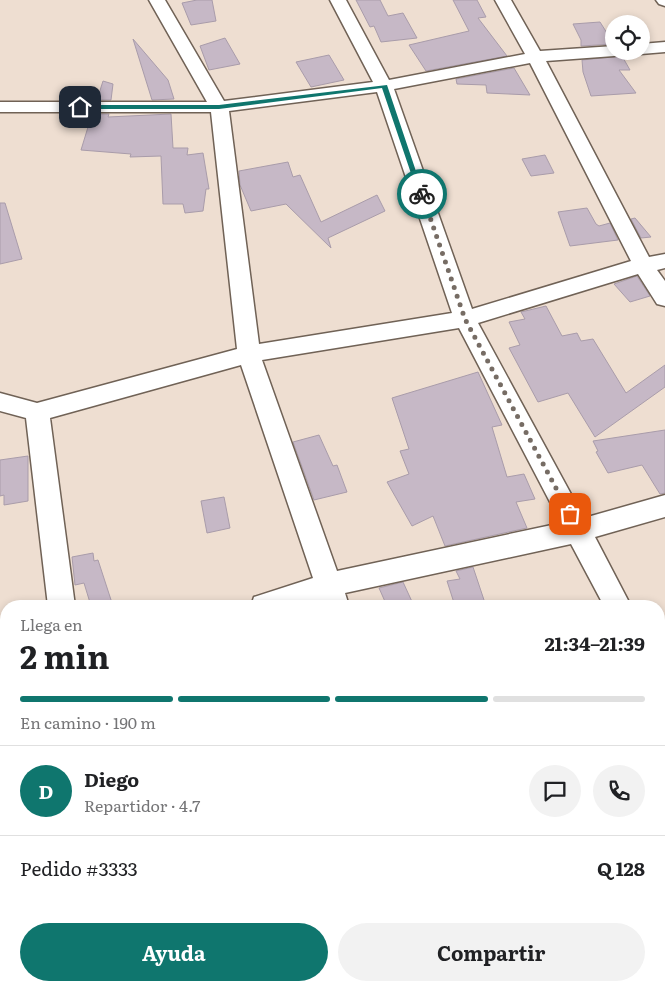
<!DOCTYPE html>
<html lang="es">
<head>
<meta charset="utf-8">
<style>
  :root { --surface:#fff; --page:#f2f2f2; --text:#202124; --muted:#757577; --line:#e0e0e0; --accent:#0f766e }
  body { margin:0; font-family:Literata,serif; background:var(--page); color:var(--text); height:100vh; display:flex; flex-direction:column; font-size:19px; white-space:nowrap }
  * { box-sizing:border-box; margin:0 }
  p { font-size:16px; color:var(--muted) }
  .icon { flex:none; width:28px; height:28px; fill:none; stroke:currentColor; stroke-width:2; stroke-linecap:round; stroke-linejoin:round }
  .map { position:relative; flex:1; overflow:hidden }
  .details { position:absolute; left:0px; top:600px; width:665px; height:391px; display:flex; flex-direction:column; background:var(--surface); border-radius:20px 20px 0 0; box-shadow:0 2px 8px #0003 }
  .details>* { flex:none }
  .controls { position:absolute; left:605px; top:15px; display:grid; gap:10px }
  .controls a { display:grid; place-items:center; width:45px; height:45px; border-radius:50%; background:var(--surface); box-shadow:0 2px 8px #0003; font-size:25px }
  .pin { position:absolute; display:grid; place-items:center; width:42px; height:42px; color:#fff; margin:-21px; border-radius:10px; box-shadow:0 2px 8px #0006 }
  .courier { position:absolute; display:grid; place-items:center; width:50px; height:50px; margin:-25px; border:4px solid #0f766e; border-radius:50%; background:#fff; color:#222; box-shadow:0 1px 6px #0007 }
  .summary em { font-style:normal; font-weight:700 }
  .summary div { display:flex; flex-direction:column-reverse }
  .summary { display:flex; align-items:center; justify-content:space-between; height:85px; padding:0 20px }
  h1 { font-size:32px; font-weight:700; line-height:38px }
  .bar { display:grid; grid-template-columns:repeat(4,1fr); gap:8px 5px; align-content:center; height:60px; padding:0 20px }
  .bar i { height:6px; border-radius:4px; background:var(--line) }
  .bar .selected { background:var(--accent) }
  .bar p { grid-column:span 4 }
  .line { display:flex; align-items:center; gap:12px; padding:0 20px; border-top:1px solid var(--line) }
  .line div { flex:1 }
  .round { display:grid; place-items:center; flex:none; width:52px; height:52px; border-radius:26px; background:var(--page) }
  .button { display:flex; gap:10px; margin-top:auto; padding:10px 20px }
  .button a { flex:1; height:58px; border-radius:30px; background:var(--accent); color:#fff; font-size:20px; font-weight:700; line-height:58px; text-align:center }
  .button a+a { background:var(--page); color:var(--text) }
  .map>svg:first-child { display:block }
  .building { fill:#c6b8c6; stroke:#a99caa }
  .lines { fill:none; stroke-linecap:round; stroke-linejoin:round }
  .minor-casing { stroke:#706256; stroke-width:3 }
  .minor { fill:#fff; fill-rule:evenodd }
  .route { fill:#0f766e }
  .done { stroke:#766c64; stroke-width:5; stroke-dasharray:0 9 }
</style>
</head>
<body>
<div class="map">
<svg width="665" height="991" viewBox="0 0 665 991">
  <rect width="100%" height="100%" fill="#eeded1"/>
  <path class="building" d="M197 0H212L216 21 191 25 182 3Z
    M356 0H380L388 16 403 13 417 38 381 42 374 26 370 27Z
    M453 0H477L486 17 478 18 507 56 426 71 409 45 469 31Z
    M600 22 614 44 581 46V40L573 24Z
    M225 38 240 64 209 70 200 46Z
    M133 39 168 80 174 99 152 100Z
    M329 55 344 80 311 87 296 62Z
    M622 56 630 70H619L636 93 591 96 583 72 582 60Z
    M514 68 530 95 487 93 486 85 457 84 456 79Z
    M103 81 113 84 111 100H97Z
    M92 114H109L108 117 171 114 173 148H188L187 155 203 153 209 189H206L203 211 185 213 183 204H163L161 156 130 157 131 154 81 150Z
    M545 155 554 173 531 176 522 159Z
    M288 162 293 177 300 175 321 222 377 195 385 211 328 238 331 248 286 204 251 211 240 185 239 171Z
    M0 203H5L22 259 0 264Z
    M587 208 596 224 599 226 610 223 618 240 570 246 558 212Z
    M635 218 651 237 641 238 631 219Z
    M637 276 650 296 630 302 614 284Z
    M546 306 562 336 577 333 581 341 593 339 626 393 665 365V387L595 437 568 393 538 402 509 348 520 345 509 322 525 319 521 312Z
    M478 372 502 425 492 427 507 477 524 474 535 499 516 502 527 528 445 546 433 516 412 526 387 482 409 474 400 451 409 449 392 398Z
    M665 430V493L660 494 642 465 608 473 596 452 598 451 593 441Z
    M319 435 333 466 337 465 347 492 314 500 293 442Z
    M28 456V501L4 505V495L0 496V460Z
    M224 497 230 528 207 533 201 501Z
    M93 553 94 561 98 560 113 606H91L84 583 75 585 72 557Z
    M473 567 486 606H455L447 581 460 579 456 571Z
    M403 582 414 606H387L379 588Z"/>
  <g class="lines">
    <g class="minor-casing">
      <path id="minor" d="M149 0H165L224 101 373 82 330 0H346L389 80 525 54 495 0H511L540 51 614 46V51H622L620 55 614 56 546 61 649 257 665 254V268L657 270 665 281V306L657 304 638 274 478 323 584 518 665 495V517L595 537 631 606H604L571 544 345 593 349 606H323L320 600 300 606H251L254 597 313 578 241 365 50 418 75 606H48L26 418 0 411V393L37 403 237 349 211 112H0V102H207ZM530 63 631 261 472 309 394 89ZM377 92 452 313 259 344 229 111ZM459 328 561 523 337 571 262 360Z
        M656 0H665V6L659 4Z
        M665 42V52L641 54 634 51H641V44Z
        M659 670 665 673V710L659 707Z
        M6 678V706L0 708V680Z
        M665 860V892L659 894V862Z
        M108 985H142L143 991H109Z
        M369 985H415L412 991H367Z
        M467 985H501L503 991H469Z"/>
    </g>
    <use href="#minor" class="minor"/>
  </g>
  <path class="route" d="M387 85 424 195 418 194 382 88 219 109H80L77 107 80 105H219Z"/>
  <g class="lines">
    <path class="done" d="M422 194 465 319 570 514"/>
  </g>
</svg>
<div class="controls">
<a><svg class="icon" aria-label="locate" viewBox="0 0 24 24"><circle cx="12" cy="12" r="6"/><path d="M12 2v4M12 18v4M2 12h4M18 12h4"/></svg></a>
</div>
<div class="pin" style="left:570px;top:514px;background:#ea580c"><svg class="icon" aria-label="bag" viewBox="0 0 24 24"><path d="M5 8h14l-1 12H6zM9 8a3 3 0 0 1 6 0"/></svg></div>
<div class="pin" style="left:80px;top:107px;background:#1f2937"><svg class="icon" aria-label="home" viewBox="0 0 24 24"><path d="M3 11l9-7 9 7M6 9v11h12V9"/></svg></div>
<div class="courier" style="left:422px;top:194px"><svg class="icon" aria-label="bike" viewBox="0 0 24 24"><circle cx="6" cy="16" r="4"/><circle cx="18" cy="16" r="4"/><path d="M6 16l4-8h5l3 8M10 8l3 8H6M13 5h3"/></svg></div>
<section class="details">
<div class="summary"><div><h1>2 min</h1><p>Llega en</p></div><em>21:34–21:39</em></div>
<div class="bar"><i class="selected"></i><i class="selected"></i><i class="selected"></i><i></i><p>En camino · 190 m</p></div>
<div class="line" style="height:90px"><b class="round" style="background:var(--accent);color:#fff">D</b><div><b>Diego</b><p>Repartidor · 4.7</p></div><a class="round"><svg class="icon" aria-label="chat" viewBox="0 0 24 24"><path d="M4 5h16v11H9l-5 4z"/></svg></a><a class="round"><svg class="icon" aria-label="phone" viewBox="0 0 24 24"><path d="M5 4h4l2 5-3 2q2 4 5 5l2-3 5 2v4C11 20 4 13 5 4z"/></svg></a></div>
<div class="line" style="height:65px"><div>Pedido #3333</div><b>Q 128</b></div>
<div class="button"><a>Ayuda</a><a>Compartir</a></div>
</section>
</div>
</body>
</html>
